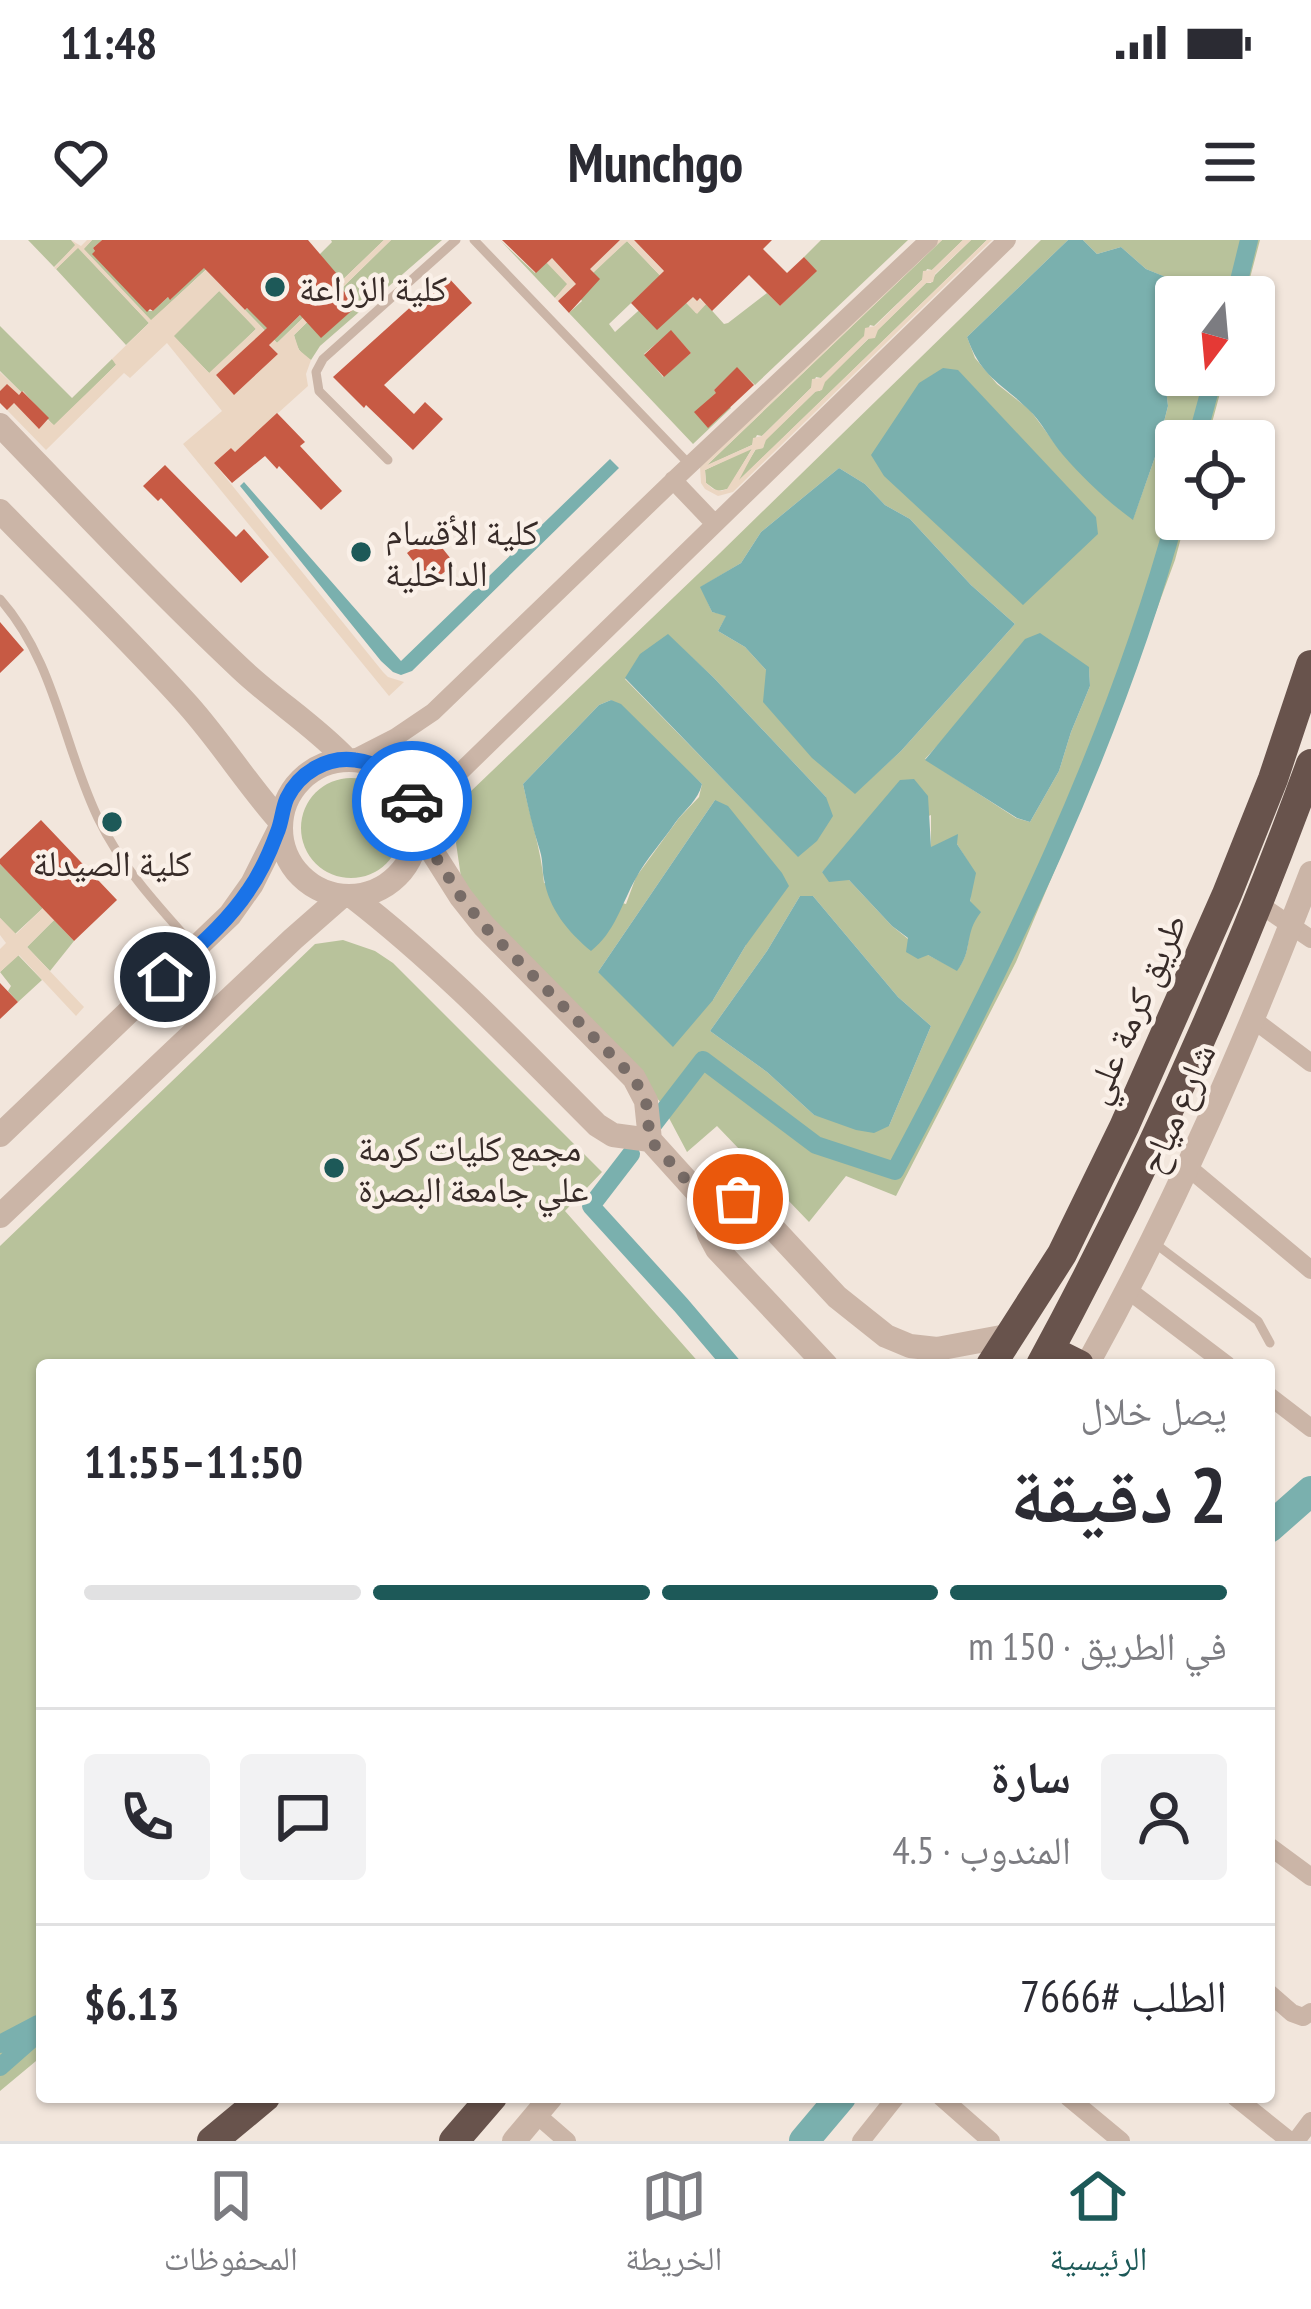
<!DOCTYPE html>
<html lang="ar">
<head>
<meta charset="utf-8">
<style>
  :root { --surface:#fff; --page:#f2f2f3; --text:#2b2b33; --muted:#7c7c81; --line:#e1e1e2; --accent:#1d5958 }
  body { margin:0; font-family:"PT Sans Narrow","Noto Naskh Arabic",sans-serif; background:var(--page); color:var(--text); direction:rtl; height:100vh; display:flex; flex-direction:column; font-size:45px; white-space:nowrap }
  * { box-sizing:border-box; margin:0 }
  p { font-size:39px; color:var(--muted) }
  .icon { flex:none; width:66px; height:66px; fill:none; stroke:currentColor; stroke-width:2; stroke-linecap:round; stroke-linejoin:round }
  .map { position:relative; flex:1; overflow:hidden; direction:ltr }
  .details { position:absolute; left:36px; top:1119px; width:1239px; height:744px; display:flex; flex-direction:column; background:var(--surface); border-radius:12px; box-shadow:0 3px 9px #0004; direction:rtl }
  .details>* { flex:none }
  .needle { width:78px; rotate:196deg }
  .buttons { position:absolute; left:1155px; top:36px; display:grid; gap:24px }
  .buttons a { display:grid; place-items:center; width:120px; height:120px; border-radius:12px; background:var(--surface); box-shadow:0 3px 9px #0004; font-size:60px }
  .pin { position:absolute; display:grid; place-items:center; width:102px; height:102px; color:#fff; margin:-51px; border:6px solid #fff; border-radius:50%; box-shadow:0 3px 12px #0007 }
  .courier { position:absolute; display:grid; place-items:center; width:120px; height:120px; margin:-60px; border:9px solid #1a73e8; border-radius:50%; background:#fff; color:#222; box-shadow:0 3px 15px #0007 }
  .summary em { font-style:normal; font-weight:700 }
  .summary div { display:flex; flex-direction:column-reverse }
  .summary { display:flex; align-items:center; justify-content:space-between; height:204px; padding:0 48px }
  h1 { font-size:78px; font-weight:700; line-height:90px }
  .bar { display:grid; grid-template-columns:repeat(4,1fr); gap:18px 12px; align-content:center; height:144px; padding:0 48px }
  .bar i { height:15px; border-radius:9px; background:var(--line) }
  .bar .active { background:var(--accent) }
  .bar p { grid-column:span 4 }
  .line { display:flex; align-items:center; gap:30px; padding:0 48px; border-top:3px solid var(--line) }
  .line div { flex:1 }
  .round { display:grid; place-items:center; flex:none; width:126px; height:126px; border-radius:12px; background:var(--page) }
  .status { display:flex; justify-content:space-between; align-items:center; height:84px; padding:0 60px; background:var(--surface); direction:ltr }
  .status svg { height:33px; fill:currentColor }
  header { display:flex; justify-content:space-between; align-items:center; height:156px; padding:0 48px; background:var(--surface); font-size:54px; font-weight:700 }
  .dock { display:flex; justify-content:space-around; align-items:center; height:168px; border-top:3px solid var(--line); background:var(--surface); font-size:33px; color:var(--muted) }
  .dock a { display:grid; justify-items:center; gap:6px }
  .dock .active { color:var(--accent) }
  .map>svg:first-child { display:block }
  .green { fill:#b8c29b; fill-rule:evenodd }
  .plaza { fill:#ebd6c2; fill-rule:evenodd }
  .water { fill:#7ab0ae }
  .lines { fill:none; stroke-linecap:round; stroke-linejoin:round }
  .canal { stroke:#7ab0ae; stroke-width:18 }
  .river { stroke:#7ab0ae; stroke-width:30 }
  .building { fill:#c75a44 }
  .service { stroke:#cbb5a7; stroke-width:9 }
  .minor { stroke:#cbb5a7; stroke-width:18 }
  .tertiary { stroke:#cbb5a7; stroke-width:24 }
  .trunk { stroke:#68534c; stroke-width:30 }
  .done { stroke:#786c67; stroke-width:12; stroke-dasharray:0 21.6 }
  .route { stroke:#1a73e8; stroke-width:15 }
  .poi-dot { fill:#1d5958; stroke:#faf0e8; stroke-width:4.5 }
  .labels { text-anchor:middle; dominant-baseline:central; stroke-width:9; stroke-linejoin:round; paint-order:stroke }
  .poi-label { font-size:36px; fill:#372b28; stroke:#faf0e8; text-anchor:start }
  .street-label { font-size:36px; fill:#372b28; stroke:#faf0e8 }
</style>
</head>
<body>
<div class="status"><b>11:48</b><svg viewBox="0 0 49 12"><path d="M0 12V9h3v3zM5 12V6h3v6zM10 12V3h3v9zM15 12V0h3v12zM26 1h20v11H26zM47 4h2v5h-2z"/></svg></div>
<header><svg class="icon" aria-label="menu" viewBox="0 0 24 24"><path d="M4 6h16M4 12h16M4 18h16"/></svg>Munchgo<svg class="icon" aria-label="heart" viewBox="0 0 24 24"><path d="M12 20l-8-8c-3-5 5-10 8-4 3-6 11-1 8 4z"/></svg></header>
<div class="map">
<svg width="1311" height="1901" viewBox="0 0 1311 1901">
  <rect width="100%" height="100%" fill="#f2e6dc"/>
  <path class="green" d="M28 0H71L76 5 54 27Z
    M92 0H102L93 8 95 11 147 71H153L168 57 171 59 203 28 214 22 151 81 83 9Z
    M331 0H384L277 103 245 70 247 68 279 95 337 40 319 15 332 2Z
    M391 0H442L320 106 311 120C300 115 296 106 294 95Z
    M500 0 535 33 547 22 568 44 555 58Z
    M821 0H908L755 145 737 128 714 150 731 168 693 204 569 73 582 61 580 58 593 32 627 1 696 73 706 64 724 84 728 83 767 53 780 66 816 31 804 17ZM651 44 658 53 615 92 609 84ZM671 91 691 113 663 137 644 114Z
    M942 0H963L932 30 927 29 922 40 874 86 870 85 865 96 821 138 816 137 811 148 762 196 757 195 752 205 706 226Z
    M971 0H987L734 245 756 209 763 208 765 200 816 151H820L824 142 926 43H931L935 35Z
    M1041 0H1068L967 97 975 118 997 144 1030 170 1062 213 1133 279 1155 217 1168 166 1164 132 1176 99V135H1225L1207 201H1176V279H1186L1175 320 1102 518 1016 722 896 956 846 936 809 982 717 886 687 912 661 863 595 785 495 683 462 644 456 603 469 553 720 313ZM839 228 865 244 885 265 910 279 971 345 1015 384 901 511 855 553 766 430 745 407 718 391 727 375 712 372 701 347 741 323 761 292ZM1040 394 1089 428 1090 446 1071 492 1059 531 1030 582 1016 578 925 519ZM668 395 714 438 826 557 798 616 625 439ZM611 460 702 544 699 557 679 578 636 637 626 664 544 643C541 609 530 577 523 544L599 465ZM715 560 746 705 713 760 598 732ZM931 575V608L957 604 975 633C973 643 970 653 970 663 968 687 973 711 957 730L928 715 892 686 849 640 822 632 839 614ZM800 656H813L898 757 931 786 889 886 814 875 767 832 710 791 767 711Z
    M1083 0H1260L1245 57H1190L1192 48 1146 29 1121 7 1097 14Z
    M78 7 149 83 126 105 56 29Z
    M220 50 256 89 210 134 173 96Z
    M0 86 72 158 112 119 117 124 54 186 23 151 21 152 0 131Z
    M753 207 728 249 717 251 706 243 705 230Z
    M301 588a50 50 0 1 1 100 0a50 50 0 1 1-100 0Z
    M0 624 43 668 15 694 0 678Z
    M54 680 74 701 50 731 27 707Z
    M343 700 375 711 393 723 602 932 565 971 701 1125H42V1816L0 1851V1006L315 704Z
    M18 715 42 740 18 762 8 751 11 746 0 732Z"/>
  <path class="plaza" d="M71 0 81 6 87 0H92L84 9 151 80 206 30 277 103 384 0H391L294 95 299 110 311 120 306 134 308 146 235 212 231 208 214 223 383 432 388 437 404 442 389 456 183 204 222 171 167 103 130 138 124 133 46 210 7 170 0 155V132L21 152 12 161 38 188 48 180 54 185 116 125 112 119 149 83 78 8 56 29 54 28 75 5ZM219 51 256 89 209 133 174 96ZM261 95 278 114 233 154 216 135Z
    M525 0H535L569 36 620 0H634L668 36 706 64 697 74 627 1 574 51 571 49 558 61 555 58 567 44Z
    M938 0H942L707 225 752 205 753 198 762 196 811 148 812 139 821 138 864 96 865 88 875 86 922 40 923 31 932 30 963 0H971L935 34 933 42 926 43 878 90 875 98 868 99 825 142 822 150 815 152 766 200 763 208 755 210 739 240 987 0H992L733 252 718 256 705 249 701 243 700 227ZM752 209 727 249 721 251 713 249 706 243 705 230Z
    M43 668 54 680 27 707 84 767 76 776 19 715 0 732V709L6 703 0 695V678L16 694Z"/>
  <path class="water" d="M1068 0H1083L1097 14 1121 7 1146 29 1193 48 1190 57H1176V99L1164 132 1168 166 1155 217 1133 280C1107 261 1084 239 1063 215 1050 200 1042 182 1028 169 1000 142 981 137 967 97Z
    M943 128 958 130 1096 277 1098 294 1023 365 884 236 871 215 919 143Z
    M610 219 619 228 412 431 401 435 393 432 381 421 240 246 244 242 401 421Z
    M839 228 865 244 885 265 910 279 971 345 1015 384 901 511 855 554 812 518 763 462 766 430 745 407 718 391 726 376 712 372 700 347 741 323 761 292Z
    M1040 393 1089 427 1090 446 1071 492 1059 531 1030 582 1017 578 925 520 1025 399Z
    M668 394 714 438 826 557 833 576 817 601 798 617 625 438 640 414Z
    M611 460 621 464 702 544C698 561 685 569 675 583 663 601 646 619 636 638 621 665 615 692 591 711 568 692 549 669 544 639 542 630 543 620 540 611 533 589 528 567 523 544L599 465Z
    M914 539 928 556 931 607 958 594 957 604 976 633 970 661 981 672C963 695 974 709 957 731L928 715 918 719 906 712 908 698 892 686 849 640 829 642 822 632 900 540Z
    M715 560 728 566 782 633 789 646 746 705 713 760 673 807 598 732Z
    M800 656H813L898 757 931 786 889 886 874 893 856 890 814 875 767 832 710 791 767 711Z"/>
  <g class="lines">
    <path class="canal" d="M1235 57 1249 0
      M1196 201 1214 135
      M653 885 703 820 816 905 895 931C1007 721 1113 506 1176 275
      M631 914 591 966 681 1065 732 1125
      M0 1804 38 1784
      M0 1827 42 1790"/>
    <path class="river" d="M1269 1288 1311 1251
      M804 1901 841 1857"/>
  </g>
  <path class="building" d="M102 0H308L337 34 335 41 357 66 321 98 300 75 269 105 278 114 234 155 216 135 267 88 247 68 245 70 204 28 170 60 168 57 153 71 150 69 147 72 92 14 95 11 93 8Z
    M502 0H620L590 29 600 39 569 73 558 61 576 44 552 18 536 33Z
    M634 0H772L763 9 787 33 804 17 817 31 780 66 749 35 712 71 700 58 697 61 693 57 657 90 631 63 664 31Z
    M446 35 472 63 384 145 414 174 425 162 443 179 413 210 366 165 364 168 333 137Z
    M671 90 691 113 664 137 644 115Z
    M737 127 754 145 708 188 694 172 716 153 714 150Z
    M7 144 19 155 22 151 49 178 39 189 14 163 7 170 0 163V151Z
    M277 173 305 202 300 206 342 251 321 270 279 226 277 229 265 216 232 243 214 223 231 208 235 212Z
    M165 225 236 297 244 289 269 317 241 343 161 258 158 261 143 246Z
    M431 294 455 324 430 343 407 313Z
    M0 382 24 410 0 433Z
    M41 580 117 660 74 701 0 624V619Z
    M0 743 18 762 0 779Z"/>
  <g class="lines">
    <path class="service" d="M474 0 690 225
      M388 220 319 151 316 132 323 119 456 0
      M0 359C55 421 63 505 98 578 121 626 157 665 192 704
      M1153 1002 1258 1081 1270 1103"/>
    <path class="minor" d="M673 240 715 284
      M353 519 396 497 433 472 678 236 929 0
      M418 586 428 567 454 538 1007 0
      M1256 662 1311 699
      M1254 780 1311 823
      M1189 928 1311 1030
      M1128 1050 1227 1125
      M1269 1156 1311 1188
      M1269 1606 1311 1637
      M1269 1753 1292 1773 1303 1777 1311 1772
      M941 1857 991 1901
      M1068 1857 1121 1901
      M1235 1857 1290 1901
      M537 1875 567 1901
      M861 1901 896 1857
      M1296 1901 1311 1881"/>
    <path class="tertiary" d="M0 185C79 267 158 351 241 429 275 461 315 486 346 519
      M0 271C62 335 128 398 188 465 221 502 247 544 280 581
      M281 588a68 68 0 1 1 136 0a68 68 0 1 1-136 0Z
      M418 589 461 657 484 686 634 838 646 861 650 900 697 952 709 994 717 1009 826 1125
      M353 657C442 726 518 806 597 885L613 895 650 900
      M0 895 230 675 252 644 280 588
      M697 952 738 959 757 971 837 1057 886 1096 910 1106 937 1109 1012 1095
      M0 976 293 699 342 656
      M1087 1125C1175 966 1246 802 1311 633
      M514 1901 551 1857"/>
    <path class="trunk" d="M1049 1110 1079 1125
      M991 1125 1062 1014 1124 887 1227 654 1273 539 1311 425
      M1041 1125C1145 933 1236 730 1311 524
      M212 1901 265 1857
      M454 1901 492 1857"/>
  </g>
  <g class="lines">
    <path class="done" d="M412 561 418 589 461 657 484 686 634 838 646 861 650 900 697 952 738 959"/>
    <path class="route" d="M165 737C194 710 226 684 248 651 260 634 270 612 277 593 282 582 282 569 287 558 299 533 327 516 355 520 382 523 399 539 412 561"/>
  </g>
  <g class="poi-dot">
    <circle cx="275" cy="47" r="12"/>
    <circle cx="361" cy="312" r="12"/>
    <circle cx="112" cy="582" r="12"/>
    <circle cx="334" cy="928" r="12"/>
  </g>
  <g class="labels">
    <g class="poi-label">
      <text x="299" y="47">كلية الزراعة</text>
      <text x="385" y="291">كلية الأقسام<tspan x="385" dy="41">الداخلية</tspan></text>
      <text x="112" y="622" text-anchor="middle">كلية الصيدلة</text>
      <text x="358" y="907">مجمع كليات كرمة<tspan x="358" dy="41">علي جامعة البصرة</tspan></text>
    </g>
    <g class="street-label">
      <text transform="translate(1134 768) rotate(-66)">طريق كرمة علي</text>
      <text transform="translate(1176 868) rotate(-66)">شارع مياح</text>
    </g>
  </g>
</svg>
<div class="buttons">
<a><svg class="needle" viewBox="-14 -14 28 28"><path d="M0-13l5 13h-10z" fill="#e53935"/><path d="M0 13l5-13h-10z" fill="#7c7c81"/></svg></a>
<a><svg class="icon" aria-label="locate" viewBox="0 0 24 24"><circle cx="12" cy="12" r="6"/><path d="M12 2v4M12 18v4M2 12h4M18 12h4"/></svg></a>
</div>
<div class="pin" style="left:738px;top:959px;background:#ea580c"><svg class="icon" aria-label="bag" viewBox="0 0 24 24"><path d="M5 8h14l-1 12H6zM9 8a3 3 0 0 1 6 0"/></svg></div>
<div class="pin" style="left:165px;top:737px;background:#1f2937"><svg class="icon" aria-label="home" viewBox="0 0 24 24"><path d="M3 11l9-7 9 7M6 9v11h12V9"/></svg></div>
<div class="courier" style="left:412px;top:561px"><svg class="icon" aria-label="car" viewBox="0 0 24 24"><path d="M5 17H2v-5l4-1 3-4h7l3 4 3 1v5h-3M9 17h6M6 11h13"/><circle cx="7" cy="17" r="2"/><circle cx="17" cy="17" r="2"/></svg></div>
<section class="details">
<div class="summary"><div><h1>2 دقيقة</h1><p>يصل خلال</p></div><em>11:50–11:55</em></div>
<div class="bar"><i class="active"></i><i class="active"></i><i class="active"></i><i></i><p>في الطريق · 150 m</p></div>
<div class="line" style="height:216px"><a class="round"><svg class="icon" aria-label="person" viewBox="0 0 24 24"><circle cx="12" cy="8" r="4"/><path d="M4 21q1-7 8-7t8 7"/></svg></a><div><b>سارة</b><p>المندوب · 4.5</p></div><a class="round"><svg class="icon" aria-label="chat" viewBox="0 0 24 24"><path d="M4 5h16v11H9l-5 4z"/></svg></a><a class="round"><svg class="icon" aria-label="phone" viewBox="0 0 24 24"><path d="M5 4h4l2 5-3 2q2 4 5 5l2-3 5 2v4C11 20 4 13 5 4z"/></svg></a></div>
<div class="line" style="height:156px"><div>الطلب #7666</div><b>$6.13</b></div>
</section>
</div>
<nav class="dock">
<a class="active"><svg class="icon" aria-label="home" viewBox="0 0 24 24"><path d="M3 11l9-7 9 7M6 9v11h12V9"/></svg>الرئيسية</a>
<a><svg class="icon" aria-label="map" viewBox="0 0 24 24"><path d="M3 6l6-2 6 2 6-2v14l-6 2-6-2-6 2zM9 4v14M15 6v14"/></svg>الخريطة</a>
<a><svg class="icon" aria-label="saved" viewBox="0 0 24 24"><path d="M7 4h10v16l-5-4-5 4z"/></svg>المحفوظات</a>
</nav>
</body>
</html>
